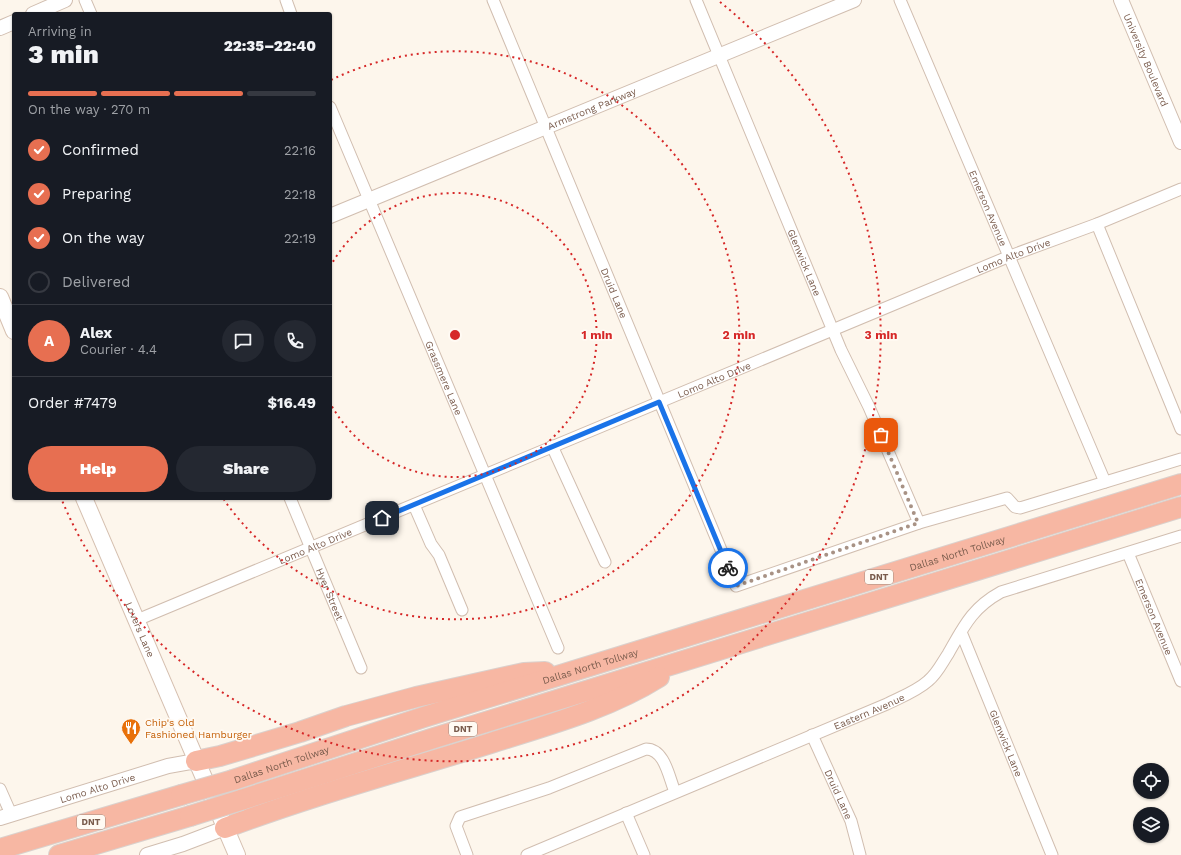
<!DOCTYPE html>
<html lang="en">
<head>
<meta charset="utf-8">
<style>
  :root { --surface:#171b24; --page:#242831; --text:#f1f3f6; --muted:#9ea1a6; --line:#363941; --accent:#e76f51 }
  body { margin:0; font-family:"Work Sans",sans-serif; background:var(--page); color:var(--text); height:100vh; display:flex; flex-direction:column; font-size:15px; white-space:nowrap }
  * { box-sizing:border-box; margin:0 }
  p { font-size:13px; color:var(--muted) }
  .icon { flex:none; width:22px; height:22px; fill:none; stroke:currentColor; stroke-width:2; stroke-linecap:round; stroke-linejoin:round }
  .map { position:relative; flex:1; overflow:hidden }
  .sheet { position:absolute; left:12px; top:12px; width:320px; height:488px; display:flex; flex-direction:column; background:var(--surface); border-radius:4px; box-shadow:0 1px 3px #0004 }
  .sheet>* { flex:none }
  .buttons { position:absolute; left:1133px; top:763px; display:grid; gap:8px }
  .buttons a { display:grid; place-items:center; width:36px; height:36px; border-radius:50%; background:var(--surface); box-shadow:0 1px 3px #0004; font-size:20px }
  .pin { position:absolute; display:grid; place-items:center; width:34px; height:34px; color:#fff; margin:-17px; border-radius:8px; box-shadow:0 2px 6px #0006 }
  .courier { position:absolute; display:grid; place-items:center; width:40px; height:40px; margin:-20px; border:3px solid #1a73e8; border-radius:50%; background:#fff; color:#222; box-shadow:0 1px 5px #0007 }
  .head em { font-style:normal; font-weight:800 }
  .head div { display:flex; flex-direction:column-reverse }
  .head { display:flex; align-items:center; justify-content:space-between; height:68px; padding:0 16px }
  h1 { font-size:26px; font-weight:800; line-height:30px }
  .bar { display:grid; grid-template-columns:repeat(4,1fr); gap:6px 4px; align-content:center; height:48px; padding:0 16px }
  .bar i { height:5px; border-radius:3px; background:var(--line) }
  .bar .current { background:var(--accent) }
  .bar p { grid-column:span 4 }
  .line { display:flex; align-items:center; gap:10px; padding:0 16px; border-top:1px solid var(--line) }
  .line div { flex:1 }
  .round { display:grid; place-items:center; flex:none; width:42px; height:42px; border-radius:21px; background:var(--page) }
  ol { padding:0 16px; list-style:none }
  li { display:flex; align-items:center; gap:12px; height:44px }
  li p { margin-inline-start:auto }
  li .icon { padding:4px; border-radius:50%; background:var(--accent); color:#fff; stroke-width:4 }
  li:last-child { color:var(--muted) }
  li i { width:22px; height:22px; border:2px solid var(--line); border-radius:50% }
  .button { display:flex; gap:8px; margin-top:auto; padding:8px 16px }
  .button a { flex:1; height:46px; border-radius:24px; background:var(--accent); color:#fff; font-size:16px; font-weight:800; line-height:46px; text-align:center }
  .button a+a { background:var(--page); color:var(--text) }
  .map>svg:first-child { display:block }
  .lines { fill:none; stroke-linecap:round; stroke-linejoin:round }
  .minor-casing { stroke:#d1beb0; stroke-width:13 }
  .tertiary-casing { stroke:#d1beb0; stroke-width:16 }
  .secondary-casing { stroke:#d6c0b0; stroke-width:18 }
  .motorway-casing { stroke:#dad1cd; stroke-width:22 }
  .minor { stroke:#fff; stroke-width:11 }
  .tertiary { stroke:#fff; stroke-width:14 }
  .secondary { stroke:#fff; stroke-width:16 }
  .motorway { stroke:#f7b7a3; stroke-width:20 }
  .motorway-bridge-casing { stroke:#dad1cd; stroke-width:22; stroke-linecap:butt }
  .motorway-bridge { stroke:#f7b7a3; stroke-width:20 }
  .done { stroke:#a89285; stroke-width:4; stroke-dasharray:0 7.2 }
  .route { stroke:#1a73e8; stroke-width:5 }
  .ring { fill:none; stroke:#d62828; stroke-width:2; stroke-dasharray:2 4 }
  .labels { text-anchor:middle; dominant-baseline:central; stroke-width:3.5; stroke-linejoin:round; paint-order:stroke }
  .shield { fill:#fffaf3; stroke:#a28b7f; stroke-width:1 }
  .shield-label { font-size:9px; font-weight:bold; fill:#7a5c4d }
  .street-label { font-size:10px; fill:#7a5c4d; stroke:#fffaf3 }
  .food-label { font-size:10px; fill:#c56008; stroke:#fffaf3; text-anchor:start }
  .centre { fill:#d62828; stroke:#fffaf3; stroke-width:2 }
  .ring-label { font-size:12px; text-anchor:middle; font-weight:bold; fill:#d62828; stroke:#fffaf3; stroke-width:3.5; stroke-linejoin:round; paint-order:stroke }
</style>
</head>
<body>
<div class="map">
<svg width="1181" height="855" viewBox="0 0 1181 855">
  <rect width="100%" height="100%" fill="#fdf6ec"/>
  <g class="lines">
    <g class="minor-casing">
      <g id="minor">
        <path d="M85 0 91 14"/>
        <path d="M286 0 291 14"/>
        <path id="s1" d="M493 0 736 586 919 523 1007 498 1015 507 1020 508 1181 459"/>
        <path id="s2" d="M696 0 841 350 869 407 919 523"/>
        <path id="s3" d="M900 0 1105 482"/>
        <path id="s4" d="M330 107 558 648"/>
        <path d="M1097 224 1181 429"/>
        <path d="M552 446 605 562"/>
        <path id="s5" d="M290 498 361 668"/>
        <path d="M414 505 431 544 439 555 462 610"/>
        <path id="s6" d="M1128 553 1181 681"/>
        <path id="s7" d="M137 620 1010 256 1097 224 1181 189"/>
        <path id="s8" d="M961 632 1052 855"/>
        <path id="s9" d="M812 735 851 821 860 855"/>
        <path d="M0 789 11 814"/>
        <path d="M626 813 644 855"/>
        <path d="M467 855 456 826 460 817 549 788 646 749C665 749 669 778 675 792"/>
        <path id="s10" d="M527 855 887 704C901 697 917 691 928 681 937 674 942 663 948 654 964 626 972 608 1001 592L1181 536"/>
      </g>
    </g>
    <g class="tertiary-casing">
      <g id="tertiary">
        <path id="s11" d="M1121 0 1181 142"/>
        <path d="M33 14 65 0"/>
        <path d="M0 28 14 22"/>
        <path id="s12" d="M330 216 854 0"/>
        <path id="s13" d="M0 818 168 766 196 761"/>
        <path d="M147 855 183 844 225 828"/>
      </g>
    </g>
    <g class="secondary-casing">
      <g id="secondary">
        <path d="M0 297 14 331"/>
        <path id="s14" d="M84 498 237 855"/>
      </g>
    </g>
    <g class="motorway-casing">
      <g id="motorway">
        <path d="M196 761 220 756 300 732 346 716 416 697 524 673 545 672"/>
        <path id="s15" d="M233 780 424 717 1181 484"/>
        <path d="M241 800 434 738 1181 507"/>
        <path d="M225 828C312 795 402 771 491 743 548 725 608 709 659 677"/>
        <path d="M0 849 181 795"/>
        <path d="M59 855 190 816"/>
      </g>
    </g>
    <use href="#minor" class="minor"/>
    <use href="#tertiary" class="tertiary"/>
    <use href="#secondary" class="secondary"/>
    <use href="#motorway" class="motorway"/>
    <g class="motorway-bridge-casing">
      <path id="motorway-bridge" d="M181 795 233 780
        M190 816 241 800"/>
    </g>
    <use href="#motorway-bridge" class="motorway-bridge"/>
  </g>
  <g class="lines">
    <path class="done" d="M728 568 736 586 918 523 881 435"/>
    <path class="route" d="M382 518 659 402 728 568"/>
  </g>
  <g class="ring">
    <path d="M330 267A142 142 0 1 1 330 403"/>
    <path d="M331 80A284 284 0 1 1 224 500"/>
    <path d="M720 2A426 426 0 1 1 61 498"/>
  </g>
  <defs>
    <g id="restaurant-pin" transform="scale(1)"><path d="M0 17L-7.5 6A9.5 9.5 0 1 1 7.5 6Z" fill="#e8710a" stroke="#fffaf3"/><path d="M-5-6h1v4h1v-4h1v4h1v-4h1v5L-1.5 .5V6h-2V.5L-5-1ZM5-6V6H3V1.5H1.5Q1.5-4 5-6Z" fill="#fff"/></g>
  </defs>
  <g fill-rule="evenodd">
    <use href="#restaurant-pin" x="131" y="728"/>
  </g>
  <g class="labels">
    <g class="shield">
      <rect x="865" y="570" width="28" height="14" rx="3"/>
      <rect x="449" y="722" width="28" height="14" rx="3"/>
      <rect x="77" y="815" width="28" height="14" rx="3"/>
    </g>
    <g class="shield-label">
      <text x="879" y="577">DNT</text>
      <text x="463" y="729">DNT</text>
      <text x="91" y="822">DNT</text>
    </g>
    <g class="street-label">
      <text stroke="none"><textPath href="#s11" startOffset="65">University Boulevard</textPath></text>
      <text stroke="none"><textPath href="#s12" startOffset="283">Armstrong Parkway</textPath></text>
      <text stroke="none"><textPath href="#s3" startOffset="226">Emerson Avenue</textPath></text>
      <text stroke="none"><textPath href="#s7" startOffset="949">Lomo Alto Drive</textPath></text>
      <text stroke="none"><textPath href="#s2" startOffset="284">Glenwick Lane</textPath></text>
      <text stroke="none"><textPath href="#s1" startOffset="317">Druid Lane</textPath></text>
      <text stroke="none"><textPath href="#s4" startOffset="294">Grassmere Lane</textPath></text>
      <text stroke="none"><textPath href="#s7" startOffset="625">Lomo Alto Drive</textPath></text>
      <text stroke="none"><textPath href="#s7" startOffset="193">Lomo Alto Drive</textPath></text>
      <text stroke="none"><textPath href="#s15" startOffset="759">Dallas North Tollway</textPath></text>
      <text stroke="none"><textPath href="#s5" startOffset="104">Hyer Street</textPath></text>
      <text stroke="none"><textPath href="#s6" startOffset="69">Emerson Avenue</textPath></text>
      <text stroke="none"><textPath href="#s14" startOffset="143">Lovers Lane</textPath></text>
      <text stroke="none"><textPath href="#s15" startOffset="375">Dallas North Tollway</textPath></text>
      <text stroke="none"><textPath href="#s10" startOffset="371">Eastern Avenue</textPath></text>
      <text stroke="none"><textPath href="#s8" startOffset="120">Glenwick Lane</textPath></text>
      <text stroke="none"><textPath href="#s15" startOffset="51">Dallas North Tollway</textPath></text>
      <text stroke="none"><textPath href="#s13" startOffset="102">Lomo Alto Drive</textPath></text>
      <text stroke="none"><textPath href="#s9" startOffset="65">Druid Lane</textPath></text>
    </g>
    <g class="food-label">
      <text x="145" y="722">Chip's Old<tspan x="145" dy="12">Fashioned Hamburger</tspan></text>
    </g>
  </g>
  <circle cx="455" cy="335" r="6" class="centre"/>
  <g class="ring-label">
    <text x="597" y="339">1 min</text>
    <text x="739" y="339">2 min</text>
    <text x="881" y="339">3 min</text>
  </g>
</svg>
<div class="buttons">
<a><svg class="icon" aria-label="locate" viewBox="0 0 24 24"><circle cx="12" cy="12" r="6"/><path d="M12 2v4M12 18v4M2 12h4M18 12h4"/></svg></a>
<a><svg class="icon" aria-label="layers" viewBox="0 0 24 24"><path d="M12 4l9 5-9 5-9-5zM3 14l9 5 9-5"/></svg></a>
</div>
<div class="pin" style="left:881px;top:435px;background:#ea580c"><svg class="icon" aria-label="bag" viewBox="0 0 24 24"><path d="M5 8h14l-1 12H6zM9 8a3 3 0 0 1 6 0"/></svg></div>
<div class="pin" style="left:382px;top:518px;background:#1f2937"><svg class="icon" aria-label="home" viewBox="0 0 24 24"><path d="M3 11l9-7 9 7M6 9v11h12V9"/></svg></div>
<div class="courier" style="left:728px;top:568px"><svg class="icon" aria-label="bike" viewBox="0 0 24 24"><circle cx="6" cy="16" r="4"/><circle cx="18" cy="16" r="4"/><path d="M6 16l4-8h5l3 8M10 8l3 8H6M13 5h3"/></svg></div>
<section class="sheet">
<div class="head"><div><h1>3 min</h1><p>Arriving in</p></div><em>22:35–22:40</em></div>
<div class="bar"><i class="current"></i><i class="current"></i><i class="current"></i><i></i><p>On the way · 270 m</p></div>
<ol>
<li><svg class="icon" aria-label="check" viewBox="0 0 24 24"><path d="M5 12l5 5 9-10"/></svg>Confirmed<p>22:16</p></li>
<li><svg class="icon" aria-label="check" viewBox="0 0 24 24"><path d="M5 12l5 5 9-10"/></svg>Preparing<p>22:18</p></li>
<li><svg class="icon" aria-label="check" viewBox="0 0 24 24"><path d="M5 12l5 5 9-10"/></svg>On the way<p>22:19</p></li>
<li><i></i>Delivered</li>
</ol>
<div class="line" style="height:72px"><b class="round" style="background:var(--accent);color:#fff">A</b><div><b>Alex</b><p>Courier · 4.4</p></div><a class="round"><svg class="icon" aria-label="chat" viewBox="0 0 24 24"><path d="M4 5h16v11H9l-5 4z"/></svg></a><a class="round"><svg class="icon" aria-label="phone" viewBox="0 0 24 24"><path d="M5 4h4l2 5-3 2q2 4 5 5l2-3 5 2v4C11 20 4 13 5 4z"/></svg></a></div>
<div class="line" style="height:52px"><div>Order #7479</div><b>$16.49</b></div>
<div class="button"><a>Help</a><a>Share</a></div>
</section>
</div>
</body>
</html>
